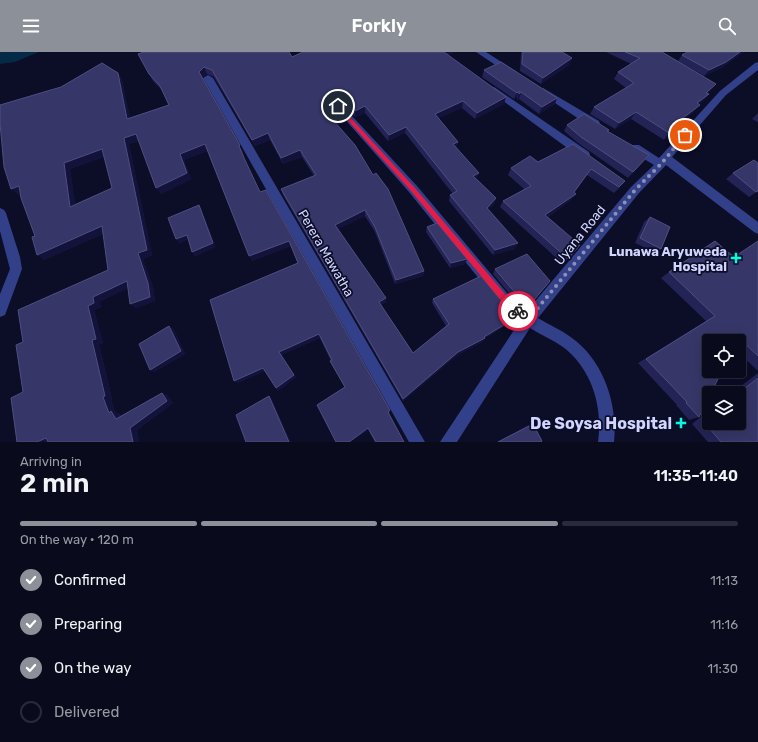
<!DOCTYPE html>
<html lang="en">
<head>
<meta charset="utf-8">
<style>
  :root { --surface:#090a1c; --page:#171829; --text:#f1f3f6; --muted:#999aa3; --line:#292b3b; --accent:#8c9099 }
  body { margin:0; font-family:Rubik,sans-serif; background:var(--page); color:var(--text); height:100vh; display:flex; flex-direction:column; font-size:15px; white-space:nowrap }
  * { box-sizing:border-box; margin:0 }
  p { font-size:13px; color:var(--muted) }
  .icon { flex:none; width:22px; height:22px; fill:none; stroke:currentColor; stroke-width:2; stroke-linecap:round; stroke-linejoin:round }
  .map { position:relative; height:390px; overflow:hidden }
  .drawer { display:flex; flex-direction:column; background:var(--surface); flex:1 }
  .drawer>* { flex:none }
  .tools { position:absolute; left:702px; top:282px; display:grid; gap:8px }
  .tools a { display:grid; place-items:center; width:44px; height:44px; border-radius:4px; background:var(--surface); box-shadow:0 4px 16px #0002,0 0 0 1px var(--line); font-size:20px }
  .pin { position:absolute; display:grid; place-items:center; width:34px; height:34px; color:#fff; margin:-17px; border:2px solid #fff; border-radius:50%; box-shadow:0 1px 4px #0007 }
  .courier { position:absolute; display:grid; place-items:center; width:40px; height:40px; margin:-20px; border:3px solid #e11d48; border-radius:50%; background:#fff; color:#222; box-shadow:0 1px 5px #0007 }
  .summary em { font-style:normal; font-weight:600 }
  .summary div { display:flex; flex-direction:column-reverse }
  .summary { display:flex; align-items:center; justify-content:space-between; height:68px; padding:0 20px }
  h1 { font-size:26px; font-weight:600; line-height:30px }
  .bar { display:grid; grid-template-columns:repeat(4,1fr); gap:6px 4px; align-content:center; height:48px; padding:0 20px }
  .bar i { height:5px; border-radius:3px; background:var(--line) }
  .bar .current { background:var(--accent) }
  .bar p { grid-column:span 4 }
  ol { padding:0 20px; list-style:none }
  li { display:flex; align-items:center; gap:12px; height:44px }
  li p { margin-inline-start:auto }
  li .icon { padding:4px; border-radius:50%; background:var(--accent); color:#fff; stroke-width:4 }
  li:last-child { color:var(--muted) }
  li i { width:22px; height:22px; border:2px solid var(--line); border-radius:50% }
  header { display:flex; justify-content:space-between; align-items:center; height:52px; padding:0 20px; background:var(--accent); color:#fff; font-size:18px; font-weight:600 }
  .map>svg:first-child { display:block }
  .water { fill:#042a47 }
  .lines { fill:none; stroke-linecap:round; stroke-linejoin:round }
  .minor { fill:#32408a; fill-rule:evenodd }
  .wall { fill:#232356; fill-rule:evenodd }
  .shaded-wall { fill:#12123b }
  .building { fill:#363668; stroke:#4e4f80; fill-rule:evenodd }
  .route { fill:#e11d48 }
  .done { stroke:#8d8fb3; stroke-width:4; stroke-dasharray:0 7.2 }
  .poi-dot { fill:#00fde3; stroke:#0c0d26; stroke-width:1.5 }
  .labels { text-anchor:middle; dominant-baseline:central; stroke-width:3.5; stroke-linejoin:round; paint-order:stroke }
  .street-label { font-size:13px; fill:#d2d5ff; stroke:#0c0d26 }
  .poi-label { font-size:13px; font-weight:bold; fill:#d2d5ff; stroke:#0c0d26; text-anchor:end }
  .near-poi-label { font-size:16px; font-weight:bold; fill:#d2d5ff; stroke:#0c0d26; text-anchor:end }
</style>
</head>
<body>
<header><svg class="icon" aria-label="menu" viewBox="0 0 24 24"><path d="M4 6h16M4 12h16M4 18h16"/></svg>Forkly<svg class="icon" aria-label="search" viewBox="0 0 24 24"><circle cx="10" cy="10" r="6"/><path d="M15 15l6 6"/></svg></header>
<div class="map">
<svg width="758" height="390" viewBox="0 0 758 390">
  <rect width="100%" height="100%" fill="#0c0d26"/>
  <path class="water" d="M0 0H39L15 10 0 12Z"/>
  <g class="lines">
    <path class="minor" d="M476 0H486L517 20 515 22H509Z
      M758 10V18L726 43 672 105 758 170V182L754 180 666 113 639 141 538 266C549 273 562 278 572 286 604 309 618 353 614 390H598C603 355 592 317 563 295 553 288 541 283 530 276L457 390H440L520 269 497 249 409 140 335 56 333 54 335 52H341L417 134 507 241 527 259 631 135 654 113 631 99 630 96 631 93H639L659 106 720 39 755 11Z
      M208 23 213 26 425 390H409L203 26Z
      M494 35 589 100 590 103 589 106H581L491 40 489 38 491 36Z
      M543 36 599 69 600 72 599 75H591L540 41 538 39Z
      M0 156 4 158 6 161 20 205 22 217 5 263 0 265V242L10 217 0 179Z"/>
  </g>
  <path class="wall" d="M303 0H455L448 3 504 52 475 67 462 56 438 66 458 90 456 96 477 127 496 146 494 152 488 158 515 197 493 203 449 149 450 143 453 142 405 81 388 89 365 61 355 65 341 50H335L334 51 345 63V70L338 73 424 219 423 224 395 232 375 180 365 164 338 177 386 250 381 253 413 301 446 274 432 251 433 247 499 246 514 261 513 269 484 287 482 290 456 304 403 349 283 143 281 137 314 124 302 105 283 112 270 88 255 94 214 25 207 22 202 26 243 100H242L245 109 260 140 390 360 388 361 404 390H375L332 312 330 309H331L320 286 281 303 296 325 278 339 265 319 237 331 298 211 291 194 252 209 207 99 184 108 191 127 161 142 139 89 129 92 152 203 143 207 153 235 155 249 136 256 130 252 128 236 99 250 101 255 94 258 103 291 99 292 112 347 111 348 115 360 118 361 121 364 167 343 173 351 137 378 139 390H17L23 340V290L108 218 103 182 44 208 35 184 21 142 18 143 0 76 118 21 122 28 130 66 169 53 163 39 153 29 138 2 292 5ZM104 105 112 136 75 152 70 117Z
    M521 0H562L572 6 569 13 541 32 520 19Z
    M606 0H662L716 32 707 41 709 42 703 49 699 52 694 60 680 70 682 71 676 78 664 88 631 67 615 77 590 62 594 55 626 36 614 27 618 20 631 12Z
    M687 0H744L721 16 704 24 678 9 682 3Z
    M484 18 555 52 539 62 519 47 517 48V45L514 47 482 25Z
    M758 61V70L752 67Z
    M567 73 609 78 608 79 644 109 628 126 578 91 564 79Z
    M573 92 620 135 614 141 587 123 574 141 571 148 548 165 580 193 563 212 500 155 503 149 524 137 508 123 511 116 538 110Z
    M758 111V139L749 145 726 127 733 121Z
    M650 165 661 197 656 201 635 191 644 170Z
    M427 175 467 207 465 212 450 216 426 180Z
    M758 189V319L739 301V289H709L699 365 689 368 676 353H677L638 311 706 269 661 226 669 220 734 205Z
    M495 217 550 229 531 252 525 256 508 240 493 222Z
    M758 321V390H708L692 372 709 358V371L739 341H732Z
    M533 372 541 390H497L527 374Z"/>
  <path class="shaded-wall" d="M443 0H455L442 7Z
    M740 0H744L721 16 704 24 709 18Z
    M572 6 569 13 541 32 543 26Z
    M204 15 207 22 202 27 199 20Z
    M118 21 122 28 132 74 127 67Z
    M716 32 710 39 700 47 706 41Z
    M519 39 517 45 514 47 517 41Z
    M521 40 519 47 517 48 519 42Z
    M709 42 703 49 692 58 697 51Z
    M334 44 335 50 332 54 331 47Z
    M506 45 504 52 475 67 477 61Z
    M557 46 555 52 539 62 542 55Z
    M463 49 462 56 434 69 435 62Z
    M700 53 694 60 673 76 679 69Z
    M365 54V61L355 65V59Z
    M636 60 631 67 615 77 619 71Z
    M345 63V70L334 75 333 68Z
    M682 71 676 78 664 88 669 81Z
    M406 75 405 81 388 89 389 83Z
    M268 81 270 88 255 94 252 88Z
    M136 82 141 89 129 92 152 203 143 207 153 235 155 249 136 256 130 252 138 201 124 86Z
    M458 90 456 97 453 92Z
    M205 92 208 99 184 108 191 127 161 142 156 136 180 102Z
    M240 93 243 100H242L239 94Z
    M102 97 108 104 70 117 77 160 70 155 64 111Z
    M300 98 302 105 283 112 281 106Z
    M649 103 644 109 628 126 633 120Z
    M591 117 570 146 576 142 571 148 542 169 545 163 574 140Z
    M479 121 477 127 473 124Z
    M19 134 26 140 18 143 11 137Z
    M496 146 494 152 484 162 487 156Z
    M199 153 202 158 216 195 195 205 192 200Z
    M365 158V164L336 178 335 173Z
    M102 174 108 180 44 208 37 203Z
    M187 183 190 187 179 192 176 187Z
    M289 189 291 194 252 209 249 204Z
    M518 191 515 197 493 203 495 198Z
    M467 207 465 212 450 216 451 211Z
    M424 219 423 224 395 232 396 228Z
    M127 229 133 234 99 250 101 255 94 258 103 291 99 292 112 347 111 348 115 360 118 361 123 369 116 367 109 361 103 345 92 288 88 254 93 245Z
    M386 246V250L379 254V250Z
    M534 248 531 252 525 256 529 252Z
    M517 265 513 269 484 287 482 290 456 304 403 349V347L458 300Z
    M169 274 174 277 186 302 155 320 150 318Z
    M319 282 320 286 281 303 296 325 278 339 276 336 279 300Z
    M263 316 265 319 237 331 234 329Z
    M162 341 167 343 173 351 137 378 139 390H133L130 376Z
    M269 344 272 347 291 390H289Z
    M368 376 369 378 351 390H349Z
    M46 386 49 390H37Z"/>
  <path class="building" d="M144 0H289L292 5 303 0H444L506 45 477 61 463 49 435 62 458 90 453 92 479 121 473 124 496 146 487 156 518 191 495 198 450 143 457 139 406 75 389 83 365 54 355 59 340 44H334L331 47 345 63 333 68 355 93 373 123 376 121 388 137 424 219 396 228 375 175 365 158 335 173 386 246 379 250 413 301 449 272 433 247 481 224 499 246 515 260 513 261 517 265 484 285 485 286 458 300 403 347 281 137 316 123 300 98 281 106 268 81 252 88 212 18 204 15 199 20 240 93 239 94 245 108 260 140 266 138 390 358 388 360 404 390H376L368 376 349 390H336L317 353 345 335 330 309 332 308 319 282 279 300 294 323 276 336 263 316 234 329 210 248 298 211 289 189 249 204 205 92 180 102 187 121 156 136 136 82 124 86 147 198 138 201 148 231 150 245 130 252 127 229 93 245 94 251 88 254 96 287 92 288 105 344 103 345 109 361 111 359 116 367 162 341 167 349 130 376 133 390H48L46 386 37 390H17L11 346 23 340 16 293 23 290 18 258 108 218 102 174 37 203 32 185 35 184 21 146 19 134 11 137 4 115 0 71V53L61 35 102 11 118 21 127 67 169 53 160 34 149 22 138 2ZM102 97 112 136 70 155 64 111Z
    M523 0H562L572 6 543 26 522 12Z
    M625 0H662L716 32 706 41 709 42 697 51 700 53 679 69 682 71 669 81 636 60 619 71 594 55 634 31 618 20 640 6Z
    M687 0H740L726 10 709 18 682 3Z
    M501 10 557 46 542 55 521 40 519 42V39L517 41 484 18Z
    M584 62 609 78 607 79 649 103 633 120 581 85 567 73Z
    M573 92 625 129 619 135 591 117 574 140 576 142 545 163 580 193 568 207 503 149 531 134 511 116 530 104 538 110Z
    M754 108 758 111V139L756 140 733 121Z
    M199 153 213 191 192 200 187 183 176 187 168 166Z
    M650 165 670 175 661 197 640 186Z
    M437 171 467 207 451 211 427 175Z
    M715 189 734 205 758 189V304L738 285 737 289H709V319H722L711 341H709V345L699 365 686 351 687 350 646 307 715 264 669 220Z
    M527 202 550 229 534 248 529 252 511 236 495 217Z
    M169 274 181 299 150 318 139 292Z
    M758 326V390H721L703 369 709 365V371H739V341Z
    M269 344 289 390H246L236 363Z
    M533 372 542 389 541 390H498Z"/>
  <path class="route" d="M336 53H339L415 136 505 242 520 256V261H515L500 247 411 139 336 55Z"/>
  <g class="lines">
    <path class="done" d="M518 259 528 268 635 138 661 112 685 83"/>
  </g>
  <g class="poi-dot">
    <path d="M734 200h4v4h4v4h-4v4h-4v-4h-4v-4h4z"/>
    <path d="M679 365h4v4h4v4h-4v4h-4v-4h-4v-4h4z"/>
  </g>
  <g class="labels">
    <g class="street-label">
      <text transform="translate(580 183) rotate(-51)">Uyana Road</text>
      <text transform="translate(326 201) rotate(60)">Perera Mawatha</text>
    </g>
    <g class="poi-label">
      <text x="727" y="199">Lunawa Aryuweda<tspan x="727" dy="15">Hospital</tspan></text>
    </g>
    <g class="near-poi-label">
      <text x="672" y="371">De Soysa Hospital</text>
    </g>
  </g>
</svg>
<div class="tools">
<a><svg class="icon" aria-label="locate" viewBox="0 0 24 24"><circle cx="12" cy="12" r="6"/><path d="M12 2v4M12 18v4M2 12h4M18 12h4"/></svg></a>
<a><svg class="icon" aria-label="layers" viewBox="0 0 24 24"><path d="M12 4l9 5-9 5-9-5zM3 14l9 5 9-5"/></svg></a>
</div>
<div class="pin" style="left:685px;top:83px;background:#ea580c"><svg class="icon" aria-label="bag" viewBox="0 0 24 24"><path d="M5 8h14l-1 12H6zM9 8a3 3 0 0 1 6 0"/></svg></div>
<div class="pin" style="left:338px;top:54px;background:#1f2937"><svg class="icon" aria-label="home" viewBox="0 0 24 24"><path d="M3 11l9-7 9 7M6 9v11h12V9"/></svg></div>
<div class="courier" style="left:518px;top:259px"><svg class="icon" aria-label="bike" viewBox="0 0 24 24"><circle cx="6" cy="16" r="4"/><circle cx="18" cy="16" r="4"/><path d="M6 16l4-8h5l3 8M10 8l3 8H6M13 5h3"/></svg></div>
</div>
<section class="drawer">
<div class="summary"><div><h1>2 min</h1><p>Arriving in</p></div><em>11:35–11:40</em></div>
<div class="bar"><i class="current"></i><i class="current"></i><i class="current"></i><i></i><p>On the way · 120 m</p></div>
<ol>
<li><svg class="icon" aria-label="check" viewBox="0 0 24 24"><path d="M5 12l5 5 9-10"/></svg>Confirmed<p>11:13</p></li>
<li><svg class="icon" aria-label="check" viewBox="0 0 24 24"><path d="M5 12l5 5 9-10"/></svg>Preparing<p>11:16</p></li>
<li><svg class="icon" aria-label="check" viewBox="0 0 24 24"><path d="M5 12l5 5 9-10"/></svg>On the way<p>11:30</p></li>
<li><i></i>Delivered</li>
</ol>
</section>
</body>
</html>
